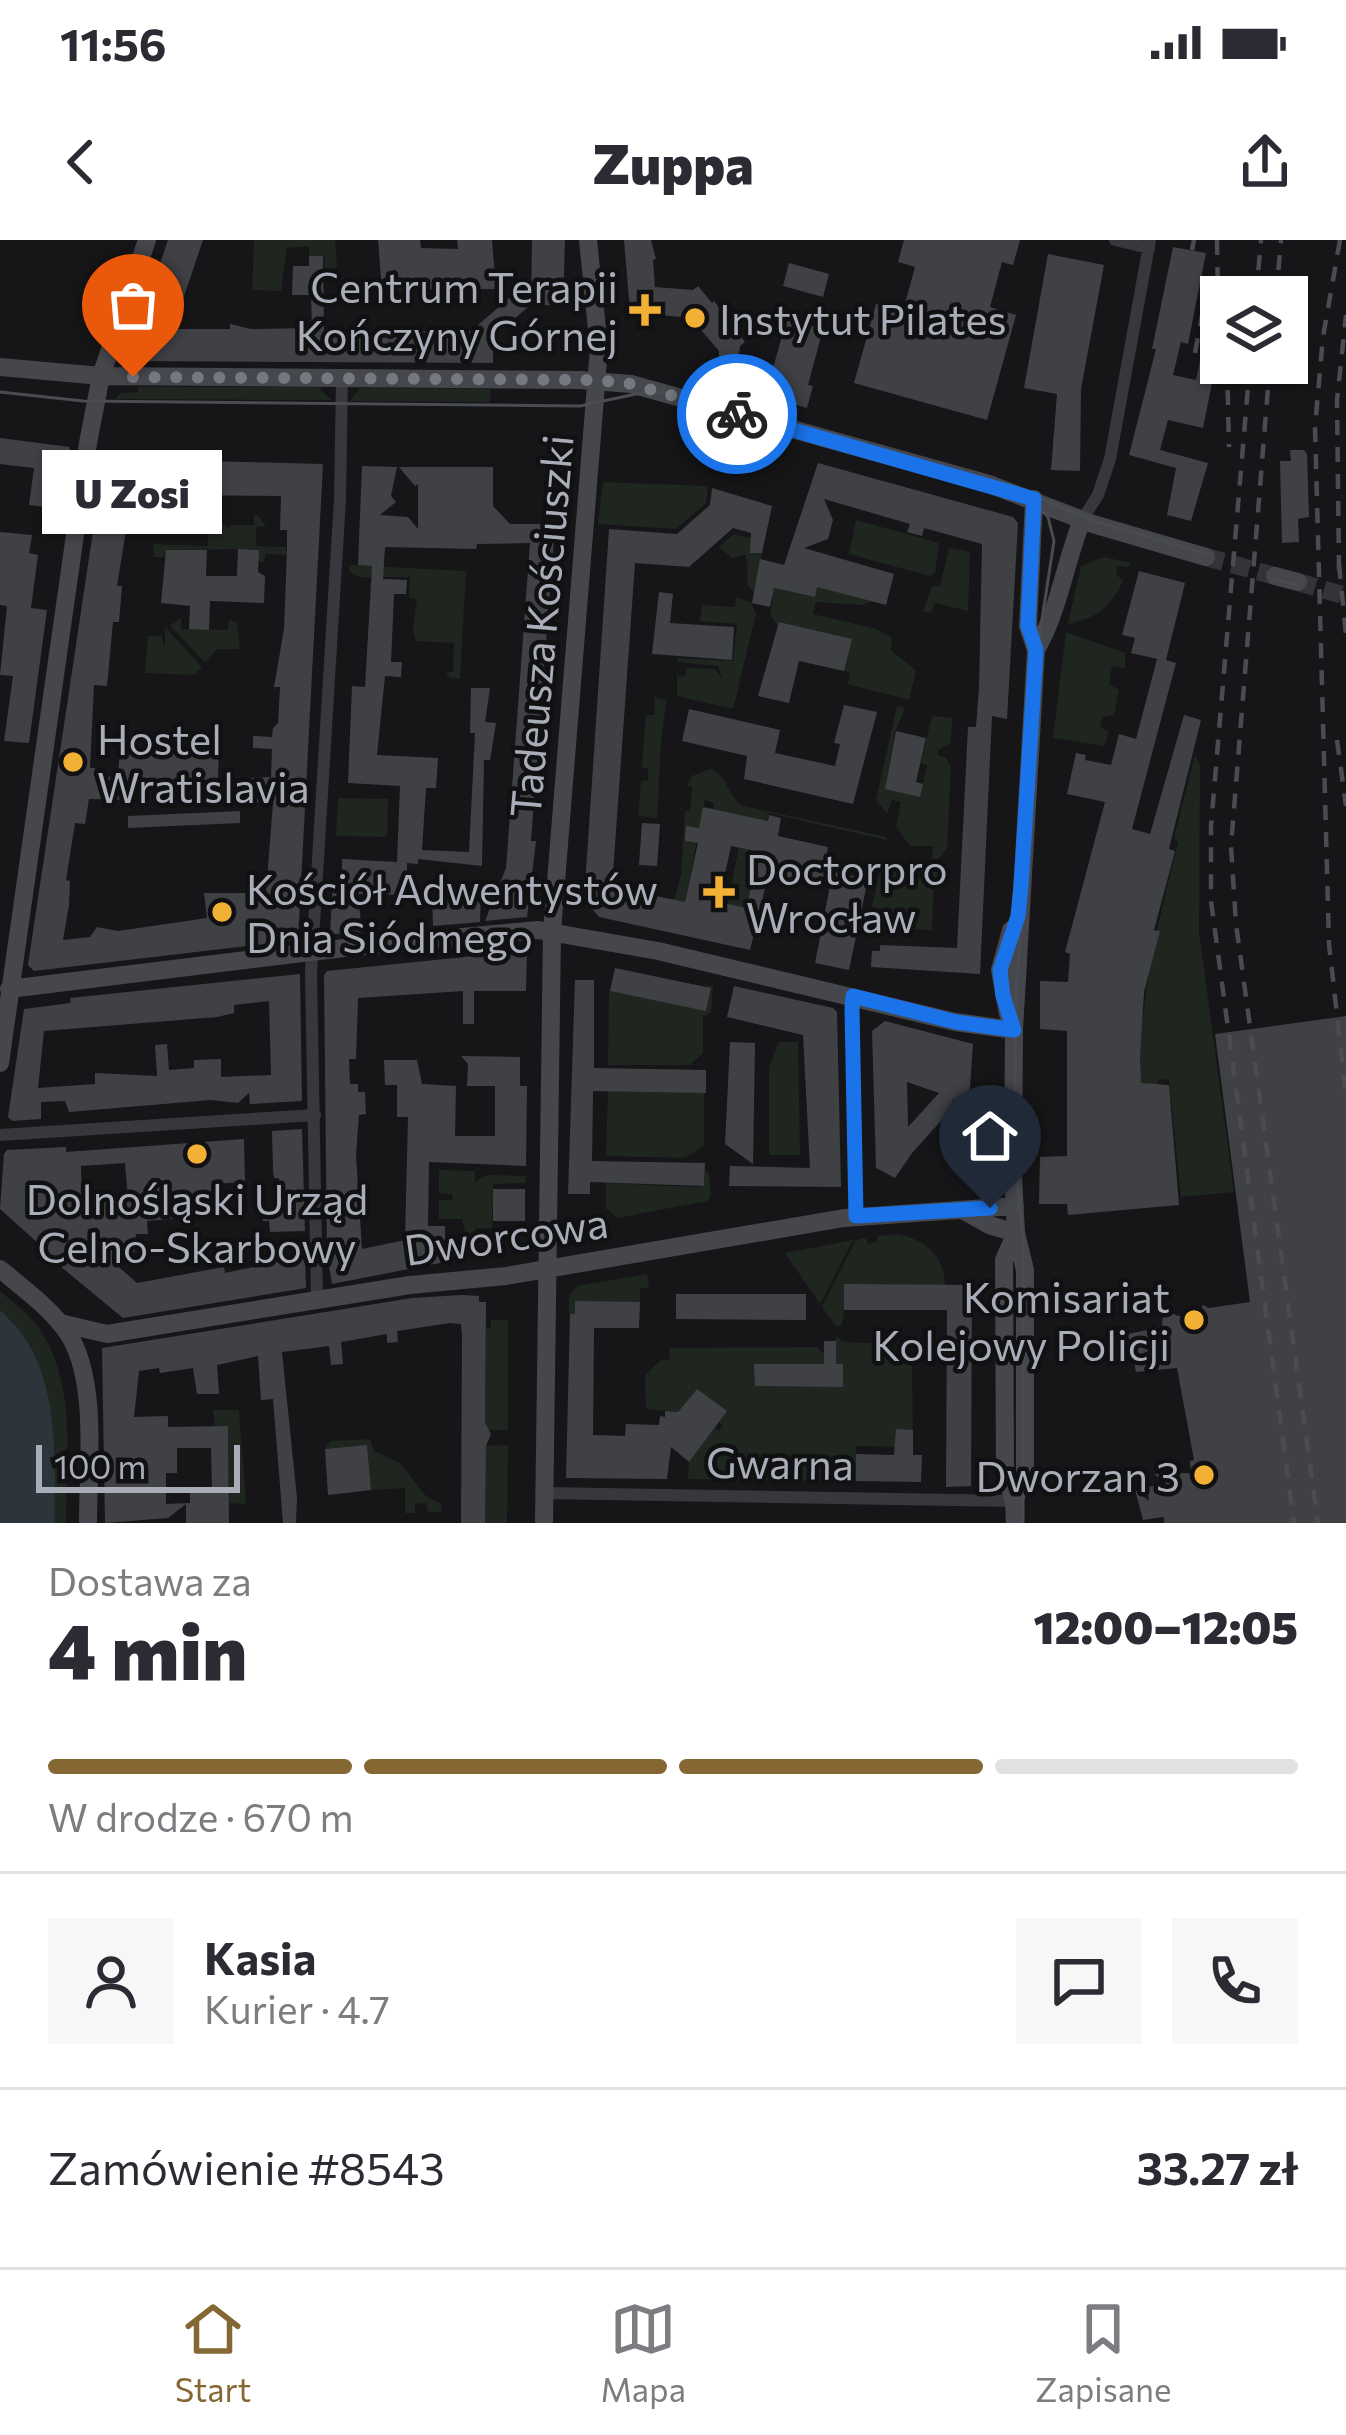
<!DOCTYPE html>
<html lang="pl">
<head>
<meta charset="utf-8">
<style>
  :root { --surface:#fff; --page:#f7f7f7; --text:#2b2b33; --muted:#7c7c81; --line:#e1e1e2; --accent:#856733 }
  body { margin:0; font-family:Commissioner,sans-serif; background:var(--page); color:var(--text); height:100vh; display:flex; flex-direction:column; font-size:45px; white-space:nowrap }
  * { box-sizing:border-box; margin:0 }
  p { font-size:39px; color:var(--muted) }
  .icon { flex:none; width:66px; height:66px; fill:none; stroke:currentColor; stroke-width:2; stroke-linecap:round; stroke-linejoin:round }
  .map { position:relative; height:1283px; overflow:hidden }
  .drawer { display:flex; flex-direction:column; background:var(--surface); flex:1 }
  .drawer>* { flex:none }
  .tools { position:absolute; left:1200px; top:36px; display:grid; gap:24px }
  .tools a { display:grid; place-items:center; width:108px; height:108px; border-radius:0px; background:var(--surface); box-shadow:0 3px 9px #0004; font-size:60px }
  .scale { position:absolute; left:36px; bottom:30px; width:204px; box-sizing:border-box; padding-left:12px; border:6px solid #a8adb8; border-top:0; font-size:33px; line-height:42px; white-space:nowrap; color:#a8adb8; -webkit-text-stroke:9px #111113; paint-order:stroke }
  .pin { position:absolute; display:grid; place-items:center; width:102px; height:102px; color:#fff; margin:-123px -51px; border-radius:50% 50% 50% 0; rotate:-45deg; box-shadow:0 0 12px #0007 }
  .pin .icon { rotate:45deg }
  .courier { position:absolute; display:grid; place-items:center; width:120px; height:120px; margin:-60px; border:9px solid #1a73e8; border-radius:50%; background:#fff; color:#222; box-shadow:0 3px 15px #0007 }
  .bubble { position:absolute; height:84px; border-radius:0px; background:var(--surface); box-shadow:0 3px 9px #0004; font-size:39px; font-weight:800; line-height:84px; text-align:center }
  .head em { font-style:normal; font-weight:800 }
  .head div { display:flex; flex-direction:column-reverse }
  .head { display:flex; align-items:center; justify-content:space-between; height:204px; padding:0 48px }
  h1 { font-size:78px; font-weight:800; line-height:90px }
  .bar { display:grid; grid-template-columns:repeat(4,1fr); gap:18px 12px; align-content:center; height:144px; padding:0 48px }
  .bar i { height:15px; border-radius:9px; background:var(--line) }
  .bar .on { background:var(--accent) }
  .bar p { grid-column:span 4 }
  .line { display:flex; align-items:center; gap:30px; padding:0 48px; border-top:3px solid var(--line) }
  .line div { flex:1 }
  .round { display:grid; place-items:center; flex:none; width:126px; height:126px; border-radius:0px; background:var(--page) }
  .status { display:flex; justify-content:space-between; align-items:center; height:84px; padding:0 60px; background:var(--surface); direction:ltr }
  .status svg { height:33px; fill:currentColor }
  header { display:flex; justify-content:space-between; align-items:center; height:156px; padding:0 48px; background:var(--surface); font-size:54px; font-weight:800 }
  .tabs { display:flex; justify-content:space-around; align-items:center; height:168px; border-top:3px solid var(--line); background:var(--surface); font-size:33px; color:var(--muted) }
  .tabs a { display:grid; justify-items:center; gap:6px }
  .tabs .on { color:var(--accent) }
  .map>svg:first-child { display:block }
  .green { fill:#1e261f }
  .water { fill:#2c353c }
  .building { fill:#404145; fill-rule:evenodd }
  .lines { fill:none; stroke-linecap:round; stroke-linejoin:round }
  .secondary-tunnel { stroke:#333438; stroke-width:18; stroke-dasharray:18 9; stroke-linecap:butt }
  .street { stroke:#37383d; stroke-width:12 }
  .secondary { stroke:#45474d; stroke-width:18 }
  .tram { stroke:#4a4c52; stroke-width:3 }
  .rail { stroke:#4a4c52; stroke-width:4.5; stroke-dasharray:15 12; stroke-linecap:butt }
  .done { stroke:#757880; stroke-width:12; stroke-dasharray:0 21.6 }
  .route { stroke:#1a73e8; stroke-width:15 }
  .poi-dot { fill:#f2b134; stroke:#111113; stroke-width:4.5 }
  .labels { text-anchor:middle; dominant-baseline:central; stroke-width:9; stroke-linejoin:round; paint-order:stroke }
  .poi-label { font-size:42px; fill:#a8adb8; stroke:#111113; text-anchor:start }
  .street-label { font-size:42px; fill:#a8adb8; stroke:#111113 }
</style>
</head>
<body>
<div class="status"><b>11:56</b><svg viewBox="0 0 49 12"><path d="M0 12V9h3v3zM5 12V6h3v6zM10 12V3h3v9zM15 12V0h3v12zM26 1h20v11H26zM47 4h2v5h-2z"/></svg></div>
<header><svg class="icon" aria-label="back" viewBox="0 0 24 24"><path d="M15 5l-7 7 7 7"/></svg>Zuppa<svg class="icon" aria-label="share" viewBox="0 0 24 24"><path d="M12 15V3M7 8l5-5 5 5M5 13v7h14v-7"/></svg></header>
<div class="map">
<svg width="1346" height="1283" viewBox="0 0 1346 1283">
  <rect width="100%" height="100%" fill="#161618"/>
  <path class="green" d="M254 0H335L337 26 332 33 325 34 324 16H309V6L287 8 281 51 252 50Z
    M138 147H318L332 160 115 159 121 153 138 152Z
    M360 148 491 149 490 162 350 161Z
    M603 242 708 246 706 263 676 289 598 284Z
    M163 274 164 285H227L228 289 231 285H254V275H258L266 286 256 287V306L286 307 287 315 266 314 264 322H258V309L166 310 165 317H154L153 304 208 306V291L158 290 156 279Z
    M856 280 939 303 935 333 930 336 849 314Z
    M734 294 764 302V305H750V312L762 313 756 344 814 357 817 347 872 361 862 365 816 362 813 374 877 389 892 398 891 410 916 431 909 460 848 444 850 433 844 431 851 399 780 382 778 386 770 375 773 359C733 349 754 338 745 315L732 318 719 307Z
    M949 308 970 312 968 371 935 363 931 373 923 372 932 346H940Z
    M1104 317 1131 323 1128 327 1117 326 1116 334 1123 341C1109 370 1097 377 1068 384L1081 326Z
    M349 325 466 331 460 439 450 438 446 433 453 431 454 403 416 401 413 388 417 359 409 358 410 337H359L349 331Z
    M736 357 751 362 756 374 733 469 677 456V426L678 436 685 437 687 428 714 429 723 439 718 426 677 422 678 418 733 421 737 384 700 381 702 365 735 367Z
    M181 378V389L228 390 229 379 237 383 240 409H217L205 422 170 386Z
    M165 387 202 427 194 435 145 433 148 396H162L165 409Z
    M1066 392 1125 413V428L1112 426 1109 444 1119 450 1114 475 1103 477 1100 486 1109 492 1104 506 1053 498Z
    M654 457 667 460C659 502 660 536 657 578L638 576 641 541 648 540V529L642 528 646 475H655Z
    M897 466 905 468 895 492 885 549 920 556 927 525 921 523 932 476 953 478 950 504 938 510V515L946 518 951 526 947 608 938 619H932L933 606H910L896 587 901 562 892 560 887 574 876 560Z
    M1195 515 1200 526 1199 692 1234 952 1181 957 1169 840 1158 839 1147 948C1144 920 1139 892 1138 864 1136 781 1157 683 1178 604L1174 597Z
    M710 529C729 536 727 556 743 566L887 597 886 600 769 573 746 668 727 664 739 608 749 609 713 569 714 563 705 560 685 662 674 660 681 635 685 571H690L692 547 687 546 692 536Z
    M338 558 388 559 387 597 336 596Z
    M881 626 909 627 910 637 928 638 929 627 943 630 945 638H934L932 691 911 688 907 676H901L895 688 867 689Z
    M702 744 713 746 711 773 703 776V813L690 825H608L609 751 706 770 711 749Z
    M779 802H798L800 915H769V827Z
    M608 851 704 852V905L685 918 606 916Z
    M439 930 475 931V942L487 935 526 936 525 943 493 944 492 988H476L475 996H466L462 979H439V960H453L452 954 439 953Z
    M705 931 709 933 711 956 707 961 617 978 606 968V943L695 947 704 946Z
    M897 994C925 999 945 1016 945 1045L844 1070 842 1085 837 1087 822 1067 856 1000 866 998 868 1004 877 1002V996Z
    M853 1000 820 1064 785 1013Z
    M647 1034 649 1048H640V1062H575V1074H569V1055L578 1046Z
    M0 1051C11 1061 25 1071 35 1083 78 1139 66 1217 66 1283H55V1237L14 1082 0 1070Z
    M491 1080H508V1190H489L485 1182 486 1089 491 1088Z
    M836 1096 843 1102 890 1104 912 1125 913 1207 856 1206V1241L688 1239 689 1222 714 1187 719 1191 723 1186 718 1182 726 1171 697 1149 678 1172 646 1169 645 1135 661 1120H670L669 1108 818 1107 821 1112 835 1113Z
    M213 1170H239L246 1264 229 1263 228 1187 215 1186Z
    M370 1199 374 1211 400 1223 426 1256 441 1264 442 1272H428L426 1263 415 1264V1273H405V1248L371 1250 367 1205 324 1209 330 1201Z
    M508 1205 507 1283H485L486 1206Z"/>
  <path class="water" d="M0 1070C61 1122 55 1210 55 1283H0Z"/>
  <path class="building" d="M168 0H203L173 89H230V84L251 89 312 88 311 55H292L293 26H309V16H323L324 91H478V85L515 53 528 67 493 97V123L133 121 129 116Z
    M378 0H420L421 8 458 9 457 0H492L496 49 382 50Z
    M532 0H565L563 66 531 64Z
    M624 0H651L656 19 653 20 655 47 693 50 698 46 712 63 714 61 745 102 740 106 738 125 771 135 787 79 823 89 808 145 813 146 807 168 719 142V111L691 78 630 72Z
    M904 0H1020L1013 25 1002 22 990 67 1016 75 987 180 854 143 876 64 903 71 915 27 898 22Z
    M1173 7 1206 13 1188 104 1181 102 1173 135 1196 140 1200 120 1216 123 1203 188 1168 180 1160 210 1208 223 1191 281 1167 275 1176 228 1129 215 1156 109H1152Z
    M1048 14 1104 25 1081 149 1080 231 1051 230 1057 154 1024 148Z
    M789 23 829 34 823 57 783 46Z
    M0 198 70 207 62 269 29 265 34 228 0 224Z
    M1290 210H1304L1307 214 1309 277 1298 279 1299 302 1282 303 1280 221H1291Z
    M104 218 128 222 141 255 138 265 130 266 117 346H122L119 382H113L107 446 94 445 90 528H95V536L118 537 120 509 191 511V502L202 503 219 504 218 540 178 539V547L130 545V560L89 559 85 584 75 583 66 640 70 641 69 665 63 700 90 697 97 687 118 691 207 678 204 653H266L273 563 251 562V538L271 537 272 509 253 508V496L272 497 273 488 278 483 280 447H274L284 389 287 310V290H280L281 256 163 255 160 220 323 224 298 700 34 731 28 725Z
    M818 223 1013 277 1018 283 1007 479 992 476 980 734 871 727 872 711H880V705L957 708 968 487H976L979 447 982 304 924 288 922 296 907 292 910 284 824 259 833 280 828 299 804 308 894 334 886 365 817 347 815 357 774 348 770 367 752 363 760 319 784 325Z
    M362 226 397 227 391 256 396 262 380 275 408 277 418 289V244L415 246 399 227H493V266L510 284H555L531 601H536L527 677 485 681 506 628 530 303 477 304 476 309 385 307 383 339 407 340 406 354H394L391 422H402L401 437 385 436 377 515 438 518 436 548H426L422 610 469 612 475 493H470L471 448H490L485 482 496 483 490 520H484L482 626 418 619V624L407 623V655L358 654 362 693 330 694 333 642H342V619L397 622 400 546 348 543 352 446 365 447 372 326 358 325Z
    M712 248 772 266 762 313H750L751 293 733 288 689 327 635 323 612 647 685 662 698 603 685 601 686 586 699 588 703 567 768 581 769 575 781 578 778 596 828 607 824 630 868 639 849 730 815 723 830 646 768 636 750 710 599 677 584 660 609 289 677 294 710 265ZM731 606 760 612 746 668 719 662Z
    M0 292 32 295 29 313 38 315 31 368 47 370 29 503 4 501 13 436 0 435 7 366 0 365Z
    M238 309 259 310 258 332 265 336 264 363 210 361 209 390 189 389 190 366 161 363 166 310H207L206 336H237Z
    M1139 331 1185 343 1166 420 1176 423 1132 589 1150 594 1184 475 1201 480 1169 609 1175 611 1154 690 1160 691 1144 752 1140 817 1141 843 1169 845 1179 965 1068 975 1067 964H1039L1040 917 1067 916V791L1040 789V741L1068 742 1070 714 1065 712 1105 562 1067 554 1076 513 1086 515 1085 520 1111 525 1119 494 1136 499 1157 419 1131 413 1135 398 1122 395Z
    M659 352 673 354 670 383 734 387 732 420 652 414Z
    M779 382 852 399 844 431 799 421 789 463 758 456Z
    M844 465 877 472 853 564 744 539 747 516 682 501 689 469 780 490 775 513 835 526 840 504 834 503Z
    M896 491 926 498 916 542 923 544 920 557 885 549Z
    M240 571V583L128 588V576Z
    M642 583 660 584 657 626 639 625Z
    M481 652 480 682 433 686 432 658Z
    M527 705 526 751H474V784H463V751L358 758 356 819H349L350 844H358V852H365L366 874 359 875 356 915 362 1009 405 1000 408 877H397V845H385L384 820H417L422 844 456 846 455 896H495V846H467L468 824 461 816 520 817V846H527L526 926 429 922 428 986H445V1022L332 1044 327 1014 324 735 327 731 474 716V710Z
    M615 728 711 748 706 771 610 751Z
    M300 734 302 861 250 864 249 853 238 863 211 860 69 872 65 861 41 862V879L12 881 8 877 24 769 71 763 70 758ZM269 761 271 835 221 837V819L194 820V828L169 830 167 804 155 805 157 836 95 833V844L38 848 44 791 217 777 234 773V765Z
    M575 740H594V828L706 830V853L593 851 592 921 705 923 704 946 590 942V954H568Z
    M734 746 833 768 837 772 841 947 729 946 730 926 810 928 803 795 727 777Z
    M1346 776V1283H1164V1277L1143 1280 1135 1250 1149 1261 1147 1247 1167 1244 1154 1234 1191 1233 1190 1221 1194 1220 1177 1128 1136 1132 1128 1094 1162 1087 1163 1069 1178 1076 1198 1074 1203 1065 1209 1068 1250 1062 1215 794Z
    M885 781 973 804 970 848 959 861 953 859 949 872 912 913 895 938 876 928 872 791ZM907 842 939 853 908 887Z
    M730 802 755 803 753 924 725 904Z
    M302 889 305 991 270 992 269 981H263V969L280 965 279 938H274L273 931 272 891Z
    M244 899 245 942 212 944 213 960H201L202 968 172 973V979L147 981 148 994H136L135 1011 120 1028 137 1043 224 1027 225 1033 305 1016 306 1048 123 1078 37 1007 39 1004 0 969 4 914 7 910 66 907V912ZM125 923 128 960 82 962 81 926Z
    M493 949H525V981H493Z
    M844 1044 972 1045 971 1246 946 1247 947 1070H844Z
    M676 1054H806V1080L676 1079Z
    M462 1055 479 1056V1062H486L485 1182 491 1194 486 1206 485 1283H461L462 1095 461 1084 450 1083 397 1091 398 1102 387 1103V1094L341 1102 343 1124 331 1125 329 1106 282 1112 297 1258 296 1283H283L273 1159 261 1160 258 1116 217 1125 219 1154H197L193 1128 160 1133 159 1128 139 1131 134 1177 168 1176V1187L228 1186 229 1283H186V1264L168 1278 105 1283 102 1108 412 1058ZM177 1208H211L212 1250 190 1251V1263L166 1264V1233H177Z
    M575 1061 640 1062 639 1088H594L593 1195 625 1196 626 1184 659 1185 660 1176 665 1177V1171L678 1172 697 1149 727 1171 689 1222 671 1207 667 1239 566 1238 570 1074H575Z
    M824 1101H836V1124H843V1147L755 1146 754 1124H824Z
    M896 1189 913 1190V1215H922L921 1242 856 1241V1214L894 1215Z
    M367 1205 371 1250 328 1255 325 1209Z"/>
  <g class="lines">
    <path class="secondary-tunnel" d="M1206 317 1275 336
      M1298 342 1346 356"/>
    <path class="street" d="M1115 0 1149 8
      M1082 280 1098 255 1110 219 1150 0
      M852 756 856 976
      M0 895 315 875
      M317 1060 311 733 340 259 342 138
      M545 1253 1014 1261"/>
    <path class="secondary" d="M0 127 101 136 580 140 631 144 989 244 1093 284 1206 317
      M1275 336 1298 342
      M1036 410C1059 370 1065 323 1082 280
      M9 749 344 708 538 690 658 711 955 782 1014 790
      M1008 774 1000 730 1011 690
      M0 823 88 203 101 136 147 0
      M964 971 989 985 1016 993
      M0 1029C23 1048 53 1070 69 1095 98 1142 88 1228 88 1283
      M60 1083 107 1094 410 1045 506 1036 844 978 1015 966
      M1014 1261 1025 1234V1030L1016 993 1013 935 1014 790 1036 410 1028 386 1034 259
      M544 1283 552 691 599 108 588 0
      M1015 1283 1014 1261 1005 1234 1004 1020 1016 993"/>
    <path class="tram" d="M0 152 83 161 580 166 636 154 664 152 1026 253 1097 282 1207 314
      M1274 339 1297 345
      M1023 1283V999L1015 923V776L1037 412 1054 301 1048 277 1032 258"/>
    <path class="rail" d="M1217 0 1219 121
      M1340 0 1323 97 1315 187 1329 704 1346 855
      M1192 10 1194 0
      M1256 57 1261 0
      M1276 57 1281 0
      M1195 113 1206 54
      M1227 123 1229 207
      M1250 123 1211 586V661L1294 1283
      M1270 123 1231 606 1236 684 1318 1283
      M1339 324 1346 395
      M1339 330 1337 160 1346 75
      M1337 500 1346 566"/>
  </g>
  <g class="lines">
    <path class="done" d="M133 137 597 140 631 144 737 174"/>
    <path class="route" d="M737 174 1034 259 1028 386 1036 410 1021 646 1018 676 1000 730 1003 756 1014 790 956 782 853 756 852 768 856 976 990 968"/>
  </g>
  <g class="poi-dot">
    <path d="M639 52h12v12h12v12h-12v12h-12v-12h-12v-12h12z"/>
    <circle cx="695" cy="78" r="12"/>
    <circle cx="73" cy="522" r="12"/>
    <path d="M713 634h12v12h12v12h-12v12h-12v-12h-12v-12h12z"/>
    <circle cx="222" cy="672" r="12"/>
    <circle cx="197" cy="914" r="12"/>
    <circle cx="1194" cy="1080" r="12"/>
    <circle cx="1204" cy="1235" r="12"/>
  </g>
  <g class="labels">
    <g class="poi-label">
      <text x="618" y="46" text-anchor="end">Centrum Terapii<tspan x="618" dy="48">Kończyny Górnej</tspan></text>
      <text x="719" y="78">Instytut Pilates</text>
      <text x="97" y="498">Hostel<tspan x="97" dy="48">Wratislavia</tspan></text>
      <text x="746" y="628">Doctorpro<tspan x="746" dy="48">Wrocław</tspan></text>
      <text x="246" y="648">Kościół Adwentystów<tspan x="246" dy="48">Dnia Siódmego</tspan></text>
      <text x="197" y="958" text-anchor="middle">Dolnośląski Urząd<tspan x="197" dy="48">Celno-Skarbowy</tspan></text>
      <text x="1170" y="1056" text-anchor="end">Komisariat<tspan x="1170" dy="48">Kolejowy Policji</tspan></text>
      <text x="1180" y="1235" text-anchor="end">Dworzan 3</text>
    </g>
    <g class="street-label">
      <text transform="translate(540 386) rotate(-85)">Tadeusza Kościuszki</text>
      <text transform="translate(506 995) rotate(-8)">Dworcowa</text>
      <text transform="translate(780 1222) rotate(1)">Gwarna</text>
    </g>
  </g>
</svg>
<div class="tools">
<a><svg class="icon" aria-label="layers" viewBox="0 0 24 24"><path d="M12 4l9 5-9 5-9-5zM3 14l9 5 9-5"/></svg></a>
</div>
<div class="scale">100 m</div>
<div class="pin" style="left:133px;top:137px;background:#ea580c"><svg class="icon" aria-label="bag" viewBox="0 0 24 24"><path d="M5 8h14l-1 12H6zM9 8a3 3 0 0 1 6 0"/></svg></div>
<div class="pin" style="left:990px;top:968px;background:#1f2937"><svg class="icon" aria-label="home" viewBox="0 0 24 24"><path d="M3 11l9-7 9 7M6 9v11h12V9"/></svg></div>
<div class="courier" style="left:737px;top:174px"><svg class="icon" aria-label="bike" viewBox="0 0 24 24"><circle cx="6" cy="16" r="4"/><circle cx="18" cy="16" r="4"/><path d="M6 16l4-8h5l3 8M10 8l3 8H6M13 5h3"/></svg></div>
<div class="bubble" style="left:42px;top:210px;width:180px">U Zosi</div>
</div>
<section class="drawer">
<div class="head"><div><h1>4 min</h1><p>Dostawa za</p></div><em>12:00–12:05</em></div>
<div class="bar"><i class="on"></i><i class="on"></i><i class="on"></i><i></i><p>W drodze · 670 m</p></div>
<div class="line" style="height:216px"><a class="round"><svg class="icon" aria-label="person" viewBox="0 0 24 24"><circle cx="12" cy="8" r="4"/><path d="M4 21q1-7 8-7t8 7"/></svg></a><div><b>Kasia</b><p>Kurier · 4.7</p></div><a class="round"><svg class="icon" aria-label="chat" viewBox="0 0 24 24"><path d="M4 5h16v11H9l-5 4z"/></svg></a><a class="round"><svg class="icon" aria-label="phone" viewBox="0 0 24 24"><path d="M5 4h4l2 5-3 2q2 4 5 5l2-3 5 2v4C11 20 4 13 5 4z"/></svg></a></div>
<div class="line" style="height:156px"><div>Zamówienie #8543</div><b>33.27 zł</b></div>
</section>
<nav class="tabs">
<a class="on"><svg class="icon" aria-label="home" viewBox="0 0 24 24"><path d="M3 11l9-7 9 7M6 9v11h12V9"/></svg>Start</a>
<a><svg class="icon" aria-label="map" viewBox="0 0 24 24"><path d="M3 6l6-2 6 2 6-2v14l-6 2-6-2-6 2zM9 4v14M15 6v14"/></svg>Mapa</a>
<a><svg class="icon" aria-label="saved" viewBox="0 0 24 24"><path d="M7 4h10v16l-5-4-5 4z"/></svg>Zapisane</a>
</nav>
</body>
</html>
